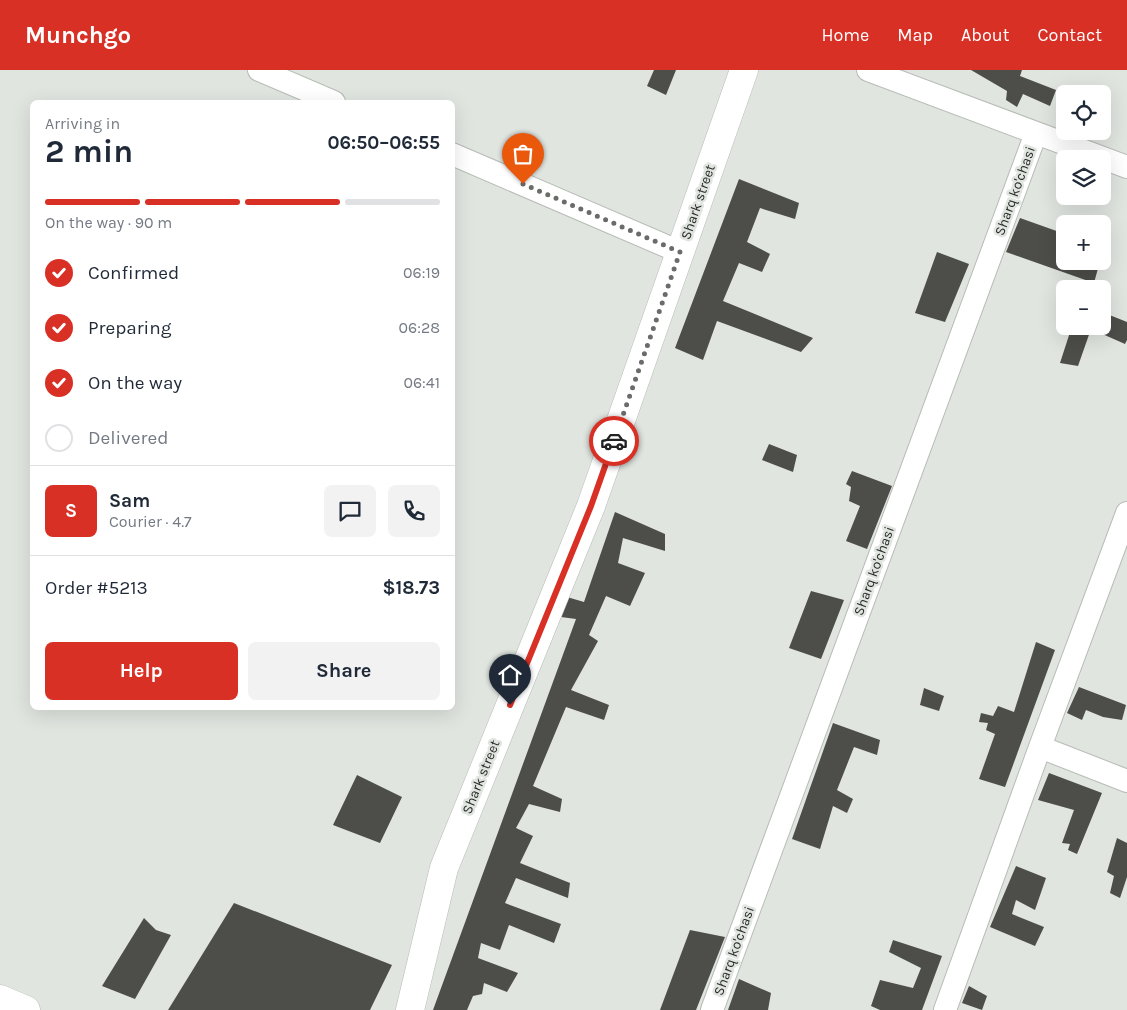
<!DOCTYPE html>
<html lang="en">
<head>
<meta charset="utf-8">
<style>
  :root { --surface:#fff; --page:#f2f2f3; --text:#1f2937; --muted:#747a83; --line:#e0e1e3; --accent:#d93025 }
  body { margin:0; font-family:Karla,sans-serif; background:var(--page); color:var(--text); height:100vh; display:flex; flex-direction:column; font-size:19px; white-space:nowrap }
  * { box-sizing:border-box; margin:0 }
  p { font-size:16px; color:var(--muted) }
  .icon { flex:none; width:28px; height:28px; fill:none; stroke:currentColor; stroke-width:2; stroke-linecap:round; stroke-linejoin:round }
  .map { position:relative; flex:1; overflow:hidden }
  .side { position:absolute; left:30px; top:30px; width:425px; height:610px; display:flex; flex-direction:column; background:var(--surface); border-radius:8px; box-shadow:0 5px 20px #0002 }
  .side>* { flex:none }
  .tools { position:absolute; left:1056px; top:15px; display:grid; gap:10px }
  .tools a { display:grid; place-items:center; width:55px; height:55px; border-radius:8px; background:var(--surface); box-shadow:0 5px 20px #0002; font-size:25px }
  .pin { position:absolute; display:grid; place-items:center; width:42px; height:42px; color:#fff; margin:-51px -21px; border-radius:50% 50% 50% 0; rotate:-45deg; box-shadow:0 0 5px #0007 }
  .pin .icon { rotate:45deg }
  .courier { position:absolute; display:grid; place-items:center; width:50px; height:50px; margin:-25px; border:4px solid #d93025; border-radius:50%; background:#fff; color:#222; box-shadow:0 1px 6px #0007 }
  .overview em { font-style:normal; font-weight:700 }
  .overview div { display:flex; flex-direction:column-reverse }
  .overview { display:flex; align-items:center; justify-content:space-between; height:85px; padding:0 15px }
  h1 { font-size:32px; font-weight:700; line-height:38px }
  .bar { display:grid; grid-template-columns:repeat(4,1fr); gap:8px 5px; align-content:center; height:60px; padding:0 15px }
  .bar i { height:6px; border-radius:4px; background:var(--line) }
  .bar .selected { background:var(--accent) }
  .bar p { grid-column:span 4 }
  .line { display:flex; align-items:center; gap:12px; padding:0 15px; border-top:1px solid var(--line) }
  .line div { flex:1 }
  .round { display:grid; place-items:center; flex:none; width:52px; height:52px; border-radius:8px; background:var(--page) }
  ol { padding:0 15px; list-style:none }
  li { display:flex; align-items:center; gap:15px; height:55px }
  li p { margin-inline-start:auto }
  li .icon { padding:5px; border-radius:50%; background:var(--accent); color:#fff; stroke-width:4 }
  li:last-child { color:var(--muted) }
  li i { width:28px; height:28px; border:2px solid var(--line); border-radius:50% }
  .primary-button { display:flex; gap:10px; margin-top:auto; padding:10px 15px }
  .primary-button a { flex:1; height:58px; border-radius:8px; background:var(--accent); color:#fff; font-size:20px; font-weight:700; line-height:58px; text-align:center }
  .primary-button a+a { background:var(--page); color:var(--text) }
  header { display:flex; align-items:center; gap:30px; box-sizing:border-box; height:70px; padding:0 25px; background:var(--accent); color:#fff }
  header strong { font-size:24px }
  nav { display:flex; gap:28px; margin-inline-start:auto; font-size:18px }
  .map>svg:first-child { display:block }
  .building { fill:#4d4e49 }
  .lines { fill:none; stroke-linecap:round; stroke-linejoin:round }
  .minor-casing { stroke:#b7bcb6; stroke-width:24 }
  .major-casing { stroke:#b7bcb6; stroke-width:29 }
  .minor { stroke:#fff; stroke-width:22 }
  .major { stroke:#fff; stroke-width:28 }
  .done { stroke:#696c69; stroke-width:5; stroke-dasharray:0 9 }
  .route { stroke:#d93025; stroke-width:6 }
  .labels { text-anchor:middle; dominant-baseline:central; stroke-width:5; stroke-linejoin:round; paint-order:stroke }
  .street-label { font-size:14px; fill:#292b29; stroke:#e0e5e0 }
</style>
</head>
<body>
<header>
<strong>Munchgo</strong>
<nav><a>Home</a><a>Map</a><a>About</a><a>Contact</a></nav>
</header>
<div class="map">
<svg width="1127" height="940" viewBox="0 0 1127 940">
  <rect width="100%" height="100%" fill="#e0e5e0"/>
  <path class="building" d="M654 0H676L666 25 647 16Z
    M971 0H1022L1020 6 1056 20 1050 36 1023 24 1017 37 1006 30 1007 21Z
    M739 109 799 133 795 149 760 138 747 172 770 184 762 202 739 193 723 231 813 268 801 282 717 251 703 290 675 278Z
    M1020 148 1065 164V191H1100L1094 213 1006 182Z
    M937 182 969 194 945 252 915 243Z
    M1102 242 1127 252V270L1125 274 1091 259 1078 296 1060 293 1072 256H1102Z
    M769 374 797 385 793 402 762 390Z
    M852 401 892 416 867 479 846 471 860 436 849 431 851 417 846 414Z
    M615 442 665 464V481L623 468 618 493 645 503 630 536 606 526 589 565 598 571 571 620 609 635 604 650 566 637 533 716 562 729 560 742 529 734 516 758 533 766 520 793 570 813 568 828 516 808 505 833 561 854 554 873 509 855 500 880 481 873 478 888 518 903 507 922 484 913 482 924 473 926 467 940H433L576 549 561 547 567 527 584 532Z
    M811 521 844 530 821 589 789 578Z
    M1036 572 1055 580 1005 717 979 709 995 664 986 660 988 653 979 652 981 643 993 646 998 636 1014 642Z
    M1079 617 1126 635 1122 650 1103 647 1086 640 1082 650 1067 643Z
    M924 618 944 626 939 641 920 635Z
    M833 653 880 670 877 685 854 677 837 720 853 729 847 743 833 736 820 779 792 769Z
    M1049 703 1102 723 1077 784 1068 780 1070 774 1062 773 1074 740 1038 730Z
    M357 705 402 727 380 773 333 755Z
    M1117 768 1127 773V807L1120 828 1110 823 1114 806 1107 802Z
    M1016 796 1046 808 1035 840 1016 830 1012 844 1044 857 1035 876 990 857Z
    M234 833 392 895 370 940H168Z
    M144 848 156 860 171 865 135 929 102 916Z
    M690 860 725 867 696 940H660Z
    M893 870 942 886 922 940H880L871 936 880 910 913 918 921 898 889 882Z
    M739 909 771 923 768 940H728Z
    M969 916 987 926 982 940 962 933Z"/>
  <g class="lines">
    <g class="minor-casing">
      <path id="minor" d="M259 0 334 32
        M868 0 1127 97
        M452 84 680 182
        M1040 677 1127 711
        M712 940 1036 63
        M945 940 1040 677 1127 443"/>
    </g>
    <g class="major-casing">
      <path id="major" d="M0 929 26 940
        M410 940 444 798 591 436 744 0"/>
    </g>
    <use href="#minor" class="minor"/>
    <use href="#major" class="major"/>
  </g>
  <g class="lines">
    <path class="done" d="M523 114 680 182 614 371"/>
    <path class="route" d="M510 635 591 436 614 371"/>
  </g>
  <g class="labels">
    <g class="street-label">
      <text transform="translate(1015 121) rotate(-70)">Sharq ko'chasi</text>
      <text transform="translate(698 132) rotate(-71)">Shark street</text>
      <text transform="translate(874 501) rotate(-70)">Sharq ko'chasi</text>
      <text transform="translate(481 707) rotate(-68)">Shark street</text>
      <text transform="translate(734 881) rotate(-70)">Sharq ko'chasi</text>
    </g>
  </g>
</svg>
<div class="tools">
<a><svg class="icon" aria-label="locate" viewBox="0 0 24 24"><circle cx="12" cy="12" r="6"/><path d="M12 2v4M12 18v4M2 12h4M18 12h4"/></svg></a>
<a><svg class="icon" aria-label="layers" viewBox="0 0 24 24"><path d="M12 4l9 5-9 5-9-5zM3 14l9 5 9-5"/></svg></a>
<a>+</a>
<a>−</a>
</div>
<div class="pin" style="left:523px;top:114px;background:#ea580c"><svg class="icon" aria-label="bag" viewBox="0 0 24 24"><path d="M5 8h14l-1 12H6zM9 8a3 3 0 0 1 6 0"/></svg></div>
<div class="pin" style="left:510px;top:635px;background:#1f2937"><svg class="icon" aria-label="home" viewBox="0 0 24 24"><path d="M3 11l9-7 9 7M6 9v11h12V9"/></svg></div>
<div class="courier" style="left:614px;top:371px"><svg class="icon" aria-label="car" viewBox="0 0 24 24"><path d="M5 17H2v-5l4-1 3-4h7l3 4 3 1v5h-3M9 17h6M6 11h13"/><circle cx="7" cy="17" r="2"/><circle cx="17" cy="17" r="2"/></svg></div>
<section class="side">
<div class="overview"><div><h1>2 min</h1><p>Arriving in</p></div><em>06:50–06:55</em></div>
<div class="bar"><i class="selected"></i><i class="selected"></i><i class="selected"></i><i></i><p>On the way · 90 m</p></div>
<ol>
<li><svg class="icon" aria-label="check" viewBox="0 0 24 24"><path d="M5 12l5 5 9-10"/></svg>Confirmed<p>06:19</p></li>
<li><svg class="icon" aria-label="check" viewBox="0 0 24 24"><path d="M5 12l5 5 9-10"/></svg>Preparing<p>06:28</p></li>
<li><svg class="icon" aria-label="check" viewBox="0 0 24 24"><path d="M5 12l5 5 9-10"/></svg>On the way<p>06:41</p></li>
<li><i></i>Delivered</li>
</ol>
<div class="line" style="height:90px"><b class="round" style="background:var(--accent);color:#fff">S</b><div><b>Sam</b><p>Courier · 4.7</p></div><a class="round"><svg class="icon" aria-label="chat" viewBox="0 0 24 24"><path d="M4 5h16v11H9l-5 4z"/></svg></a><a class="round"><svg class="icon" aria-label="phone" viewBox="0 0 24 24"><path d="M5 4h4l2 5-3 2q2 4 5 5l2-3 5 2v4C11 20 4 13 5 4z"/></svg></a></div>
<div class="line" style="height:65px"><div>Order #5213</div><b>$18.73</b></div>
<div class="primary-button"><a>Help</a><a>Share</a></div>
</section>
</div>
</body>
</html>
